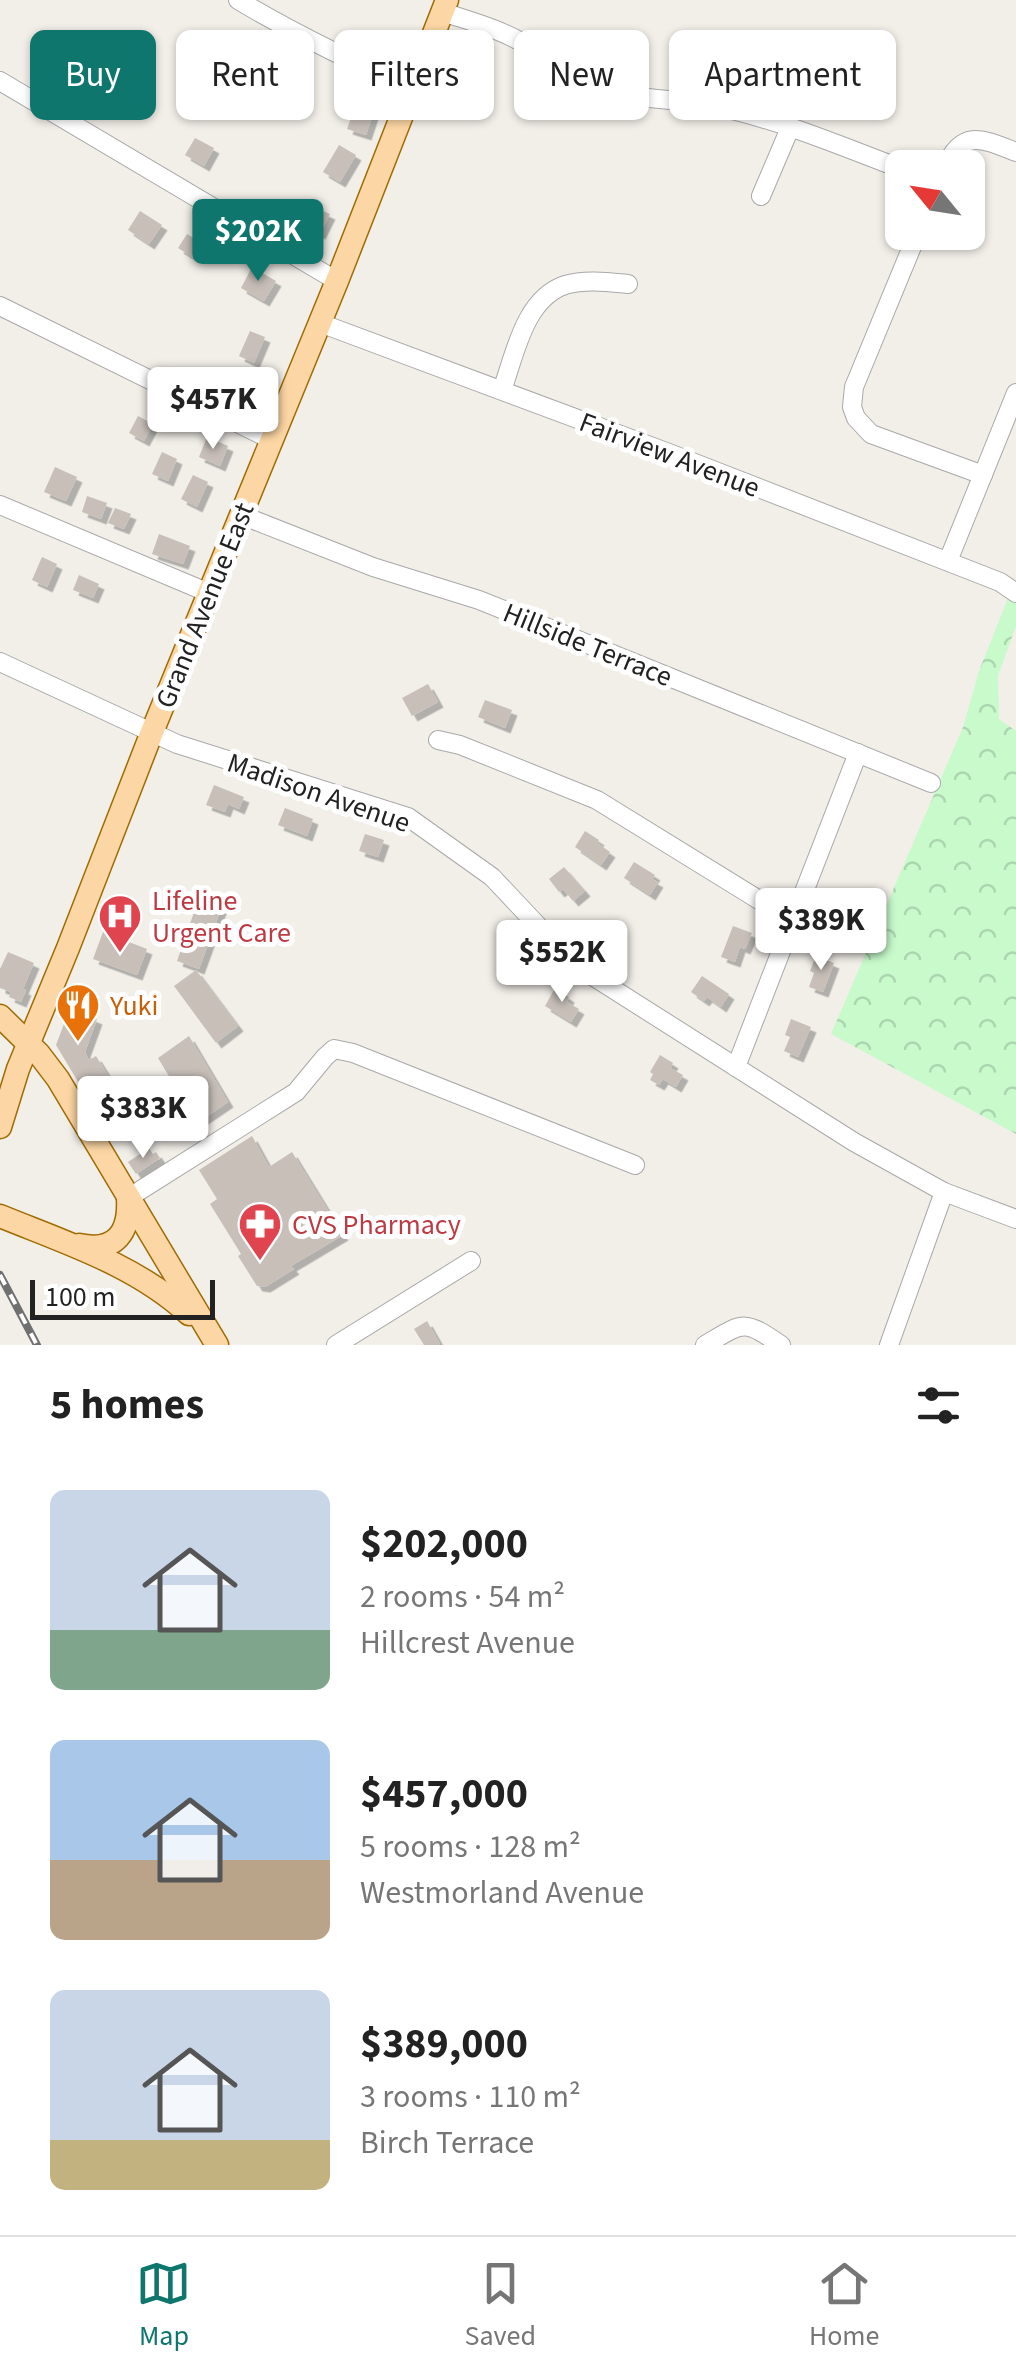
<!DOCTYPE html>
<html lang="en">
<head>
<meta charset="utf-8">
<style>
	:root { --surface:#fff; --page:#f2f2f2; --text:#222; --muted:#767676; --line:#e0e0e0; --accent:#0f766e }
	body { margin:0; font-family:"Source Sans 3",sans-serif; background:var(--page); color:var(--text); height:100vh; display:flex; flex-direction:column; font-size:38px; white-space:nowrap }
	* { box-sizing:border-box; margin:0 }
	p { font-size:32px; color:var(--muted) }
	.icon { flex:none; width:55px; height:55px; fill:none; stroke:currentColor; stroke-width:2; stroke-linecap:round; stroke-linejoin:round }
	.map { position:relative; height:1345px; overflow:hidden }
	.sheet { display:flex; flex-direction:column; background:var(--surface); flex:1 }
	.sheet>* { flex:none }
	.top-card { position:absolute; left:30px; top:30px; width:958px; height:90px; display:flex; gap:20px }
	.needle { width:65px; rotate:300deg }
	.controls { position:absolute; left:885px; top:150px; display:grid; gap:20px }
	.controls a { display:grid; place-items:center; width:100px; height:100px; border-radius:15px; background:var(--surface); box-shadow:0 2px 8px #0004; font-size:50px }
	.scale { position:absolute; left:30px; bottom:25px; width:185px; box-sizing:border-box; padding-left:10px; border:5px solid #222; border-top:0; font-size:28px; line-height:35px; white-space:nowrap; color:#222; -webkit-text-stroke:8px #fff; paint-order:stroke }
	.price { position:absolute; translate:-50% -85px; padding:0 22px; border-radius:10px; background:#fff; color:#222; font-size:32px; line-height:65px; filter:drop-shadow(0 2px 5px #0008) }
	.price::after { content:''; position:absolute; left:50%; top:60px; width:30px; height:22px; margin-left:-15px; background:inherit; clip-path:polygon(0 0,100% 0,50% 100%) }
	.price.selected { background:var(--accent); color:#fff }
	ul { padding:0; list-style:none }
	li { display:flex; align-items:center; gap:30px; height:250px; padding:0 50px }
	li span { display:grid; place-items:center; flex:none; width:280px; height:200px; border-radius:15px; color:#555 }
	li>.icon { margin-inline-start:auto }
	span .icon { width:120px; height:120px; fill:#fffc; stroke-width:1 }
	li b { font-size:42px }
	h2 { display:flex; justify-content:space-between; align-items:center; height:120px; padding:0 50px; font-size:42px }
	.chip { padding:0 35px; border-radius:15px; background:var(--surface); box-shadow:0 2px 8px #0004; font-size:35px; line-height:90px }
	.chip.selected { background:var(--accent); color:#fff }
	.menu { display:flex; justify-content:space-around; align-items:center; height:140px; border-top:2px solid var(--line); background:var(--surface); font-size:28px; color:var(--muted) }
	.menu a { display:grid; justify-items:center; gap:5px }
	.menu .selected { color:var(--accent) }
	.map>svg:first-child { display:block }
	.park { fill:url(#park-crowns) }
	.building { fill:#c7bfb8; filter:url(#shadow) }
	.lines { fill:none; stroke-linecap:round; stroke-linejoin:round }
	.minor-casing { stroke:#a9a9a9; stroke-width:20 }
	.major-casing { stroke:#a06b00; stroke-width:25 }
	.minor { stroke:#fff; stroke-width:18 }
	.major { stroke:#fcd6a4; stroke-width:22 }
	.rail-casing { stroke:#707070; stroke-width:8 }
	.rail { stroke:#fff; stroke-width:4; stroke-dasharray:11; stroke-linecap:butt }
	.labels { text-anchor:middle; stroke-width:10; stroke-linejoin:round; paint-order:stroke }
	.street-label { font-size:28px; fill:#222; stroke:#fff }
	.health-label { font-size:28px; fill:#be3a42; stroke:#fff; text-anchor:start }
	.food-label { font-size:28px; fill:#c56008; stroke:#fff; text-anchor:start }
</style>
</head>
<body>
<div class="map">
<svg width="1016" height="1345" viewBox="0 0 1016 1345">
	<defs>
		<pattern id="park-crowns" width="20" height="18" patternUnits="userSpaceOnUse" patternTransform="scale(2.5)"><rect width="20" height="18" fill="#c8facc"/><path d="M2 6a3 3 0 1 1 6 0M12 15a3 3 0 1 1 6 0" fill="none" stroke="#acd6af"/></pattern>
		<filter id="shadow"><feDropShadow dx="5.5" dy="5.5" stdDeviation="0" flood-color="#0004"/></filter>
	</defs>
	<rect width="100%" height="100%" fill="#f2efe9"/>
	<path class="park" d="M1008,598l8,6v22l-18,50 1,43 17,12v403l-185,-100 132,-307 16,-56z"/>
	<g class="building">
		<path d="M358,99l18,6 -10,30 -19,-6z"/>
		<path d="M195,138l19,10 -10,18 -19,-11z"/>
		<path d="M339,145l17,10 -16,27 -17,-10z"/>
		<path d="M314,207l16,7 -10,20 -15,-8z"/>
		<path d="M140,211l22,14 -13,19 -21,-14z"/>
		<path d="M187,234l15,9 -8,15 -16,-10z"/>
		<path d="M252,267l24,14 -12,20 -23,-13z"/>
		<path d="M250,331l15,6 -11,26 -15,-7z"/>
		<path d="M239,378l17,8 -8,16 -17,-8z"/>
		<path d="M138,416l15,8 -9,17 -15,-8z"/>
		<path d="M207,437l21,9 -8,20 -21,-9z"/>
		<path d="M162,452l15,7 -9,22 -16,-7z"/>
		<path d="M55,467l22,10 -11,24 -22,-9z"/>
		<path d="M193,475l15,7 -11,25 -16,-8z"/>
		<path d="M87,496l20,7 -6,16 -19,-7z"/>
		<path d="M115,508l16,6 -7,15 -16,-6z"/>
		<path d="M159,534l31,12 -7,18 -31,-10z"/>
		<path d="M42,557l15,7 -10,23 -15,-7z"/>
		<path d="M79,575l20,9 -6,14 -20,-8z"/>
		<path d="M428,684l10,18 -26,14 -10,-18z"/>
		<path d="M485,700l27,10 -7,18 -27,-11z"/>
		<path d="M214,785l30,12 -5,12 -11,-5 -3,8 -19,-7z"/>
		<path d="M285,808l28,11 -6,17 -29,-11z"/>
		<path d="M585,831l14,9 -2,3 13,9 -9,13 -26,-18z"/>
		<path d="M365,834l19,6 -6,17 -19,-6z"/>
		<path d="M634,862l21,13 -3,4 6,3 -8,13 -26,-17z"/>
		<path d="M564,867l21,24 -12,10 -10,-12 -4,3 -10,-13z"/>
		<path d="M199,898l23,8 -23,63 -22,-8z"/>
		<path d="M733,926l19,7 -7,16 -5,-2 -5,15 -14,-5z"/>
		<path d="M103,932l44,17 -10,26 -44,-16z"/>
		<path d="M8,952l26,11 -11,26 3,1 -5,12 -12,-5 2,-5 -11,-4v-19z"/>
		<path d="M816,956l18,7 -11,29 -14,-5 5,-14 -4,-2z"/>
		<path d="M196,970l42,56 -22,17 -42,-57z"/>
		<path d="M702,976l27,18 -8,13 -14,-10 -3,4 -13,-9z"/>
		<path d="M555,988l14,9 -2,5 12,7 -8,13 -26,-16z"/>
		<path d="M70,1008l27,11 -12,33 4,8 7,-4 24,39 -25,15 -39,-65z"/>
		<path d="M791,1019l20,8 -13,30 -14,-6 6,-14 -5,-2z"/>
		<path d="M189,1036l39,66 -31,21 -39,-65z"/>
		<path d="M660,1055l13,8 -3,5 13,7 -7,12 -13,-8 -4,6 -9,-5 3,-6 -3,-2z"/>
		<path d="M252,1136l17,31 23,-15 51,83 -52,31 3,3 -29,18 -8,-1 -19,-30 3,-2 -31,-50 7,-5 -18,-29z"/>
		<path d="M149,1148l4,6 3,-2 4,6 -24,16 -8,-12z"/>
		<path d="M427,1321l13,23 -2,1h-14l-10,-16z"/>
	</g>
	<g class="lines">
		<g class="minor-casing">
			<g id="minor">
				<path d="M238,0c57,34 114,62 175,88"/>
				<path d="M443,12c26,9 54,16 78,30 27,16 50,35 80,46 36,13 76,10 113,18 64,13 127,40 188,63"/>
				<path d="M0,81l337,200"/>
				<path d="M945,168c17,-40 38,-29 71,-16"/>
				<path d="M761,196l29,-68"/>
				<path d="M918,232l-64,155 -2,20 4,11 15,16 112,41"/>
				<path d="M0,306l272,134"/>
				<path d="M320,323l349,130 331,129 16,11"/>
				<path d="M502,390c13,-35 22,-91 63,-105 20,-6 43,-3 63,-1"/>
				<path d="M0,505l209,88"/>
				<path d="M241,515l132,52 106,33 452,183"/>
				<path d="M948,561l68,-168"/>
				<path d="M0,662l177,82 231,73 84,60 48,51 19,26 13,9 282,179 90,50 72,27"/>
				<path d="M438,740l22,5 137,55 175,108 22,9"/>
				<path d="M736,1067l122,-314"/>
				<path d="M128,1198l168,-106 29,-35 9,-8 19,4 282,112"/>
				<path d="M336,1345l135,-84"/>
				<path d="M705,1345c39,-23 38,-26 76,0"/>
				<path d="M889,1345l55,-153"/>
			</g>
		</g>
		<g class="major-casing">
			<g id="major">
				<path d="M0,1016l39,38 19,25 159,266"/>
				<path d="M0,1127l18,-58 50,-121 84,-216 185,-451 110,-281"/>
				<path d="M0,1216c66,27 136,49 189,98"/>
				<path d="M79,1245c37,8 51,-13 49,-47"/>
			</g>
		</g>
		<use href="#minor" class="minor"/>
		<use href="#major" class="major"/>
		<g class="rail-casing">
			<path id="rail" d="M0,1275l37,70"/>
		</g>
		<use href="#rail" class="rail"/>
	</g>
	<defs>
		<g id="hospital-pin" transform="scale(2.25)"><path d="M0 17L-7.5 6A9.5 9.5 0 1 1 7.5 6Z" fill="#e0444e" stroke="#fff"/><path d="M-5-5h3v3.5h4V-5h3V5h-3V1.5h-4V5h-3Z" fill="#fff"/></g>
		<g id="restaurant-pin" transform="scale(2.25)"><path d="M0 17L-7.5 6A9.5 9.5 0 1 1 7.5 6Z" fill="#e8710a" stroke="#fff"/><path d="M-5-6h1v4h1v-4h1v4h1v-4h1v5L-1.5 .5V6h-2V.5L-5-1ZM5-6V6H3V1.5H1.5Q1.5-4 5-6Z" fill="#fff"/></g>
		<g id="pharmacy-pin" transform="scale(2.25)"><path d="M0 17L-7.5 6A9.5 9.5 0 1 1 7.5 6Z" fill="#e0444e" stroke="#fff"/><path d="M-2-6h4v4h4v4h-4v4h-4v-4h-4v-4h4Z" fill="#fff"/></g>
	</defs>
	<g fill-rule="evenodd">
		<use href="#hospital-pin" x="120" y="916"/>
		<use href="#restaurant-pin" x="78" y="1005"/>
		<use href="#pharmacy-pin" x="260" y="1224"/>
	</g>
	<g class="labels">
		<g class="street-label">
			<text transform="translate(670 454) rotate(21)" y="10">Fairview Avenue</text>
			<text transform="translate(204 605) rotate(-68)" y="10">Grand Avenue East</text>
			<text transform="translate(588 644) rotate(22)" y="10">Hillside Terrace</text>
			<text transform="translate(319 792) rotate(19)" y="10">Madison Avenue</text>
		</g>
		<g class="health-label">
			<text x="152" y="910">Lifeline<tspan x="152" dy="32">Urgent Care</tspan></text>
			<text x="292" y="1234">CVS Pharmacy</text>
		</g>
		<g class="food-label">
			<text x="110" y="1015">Yuki</text>
		</g>
	</g>
</svg>
<div class="controls">
<a><svg class="needle" viewBox="-14 -14 28 28"><path d="M0-13l5 13h-10z" fill="#e53935"/><path d="M0 13l5-13h-10z" fill="#767676"/></svg></a>
</div>
<div class="scale">100 m</div>
<b class="price selected" style="left:258px;top:284px">$202K</b>
<b class="price" style="left:213px;top:452px">$457K</b>
<b class="price" style="left:821px;top:973px">$389K</b>
<b class="price" style="left:562px;top:1005px">$552K</b>
<b class="price" style="left:143px;top:1161px">$383K</b>
<div class="top-card">
<a class="chip selected">Buy</a>
<a class="chip">Rent</a>
<a class="chip">Filters</a>
<a class="chip">New</a>
<a class="chip">Apartment</a>
</div>
</div>
<section class="sheet">
<h2>5 homes<svg class="icon" aria-label="filters" viewBox="0 0 24 24"><path d="M4 7h16M4 17h16"/><circle cx="9" cy="7" r="2"/><circle cx="15" cy="17" r="2"/></svg></h2>
<ul>
<li><span style="background:linear-gradient(#c9d6e8 70%,#7fa58c 0)"><svg class="icon" aria-label="home" viewBox="0 0 24 24"><path d="M3 11l9-7 9 7M6 9v11h12V9"/></svg></span><div><b>$202,000</b><p>2 rooms · 54 m²</p><p>Hillcrest Avenue</p></div></li>
<li><span style="background:linear-gradient(#a9c7e8 60%,#b9a48a 0)"><svg class="icon" aria-label="home" viewBox="0 0 24 24"><path d="M3 11l9-7 9 7M6 9v11h12V9"/></svg></span><div><b>$457,000</b><p>5 rooms · 128 m²</p><p>Westmorland Avenue</p></div></li>
<li><span style="background:linear-gradient(#c9d6e8 75%,#c2b280 0)"><svg class="icon" aria-label="home" viewBox="0 0 24 24"><path d="M3 11l9-7 9 7M6 9v11h12V9"/></svg></span><div><b>$389,000</b><p>3 rooms · 110 m²</p><p>Birch Terrace</p></div></li>
</ul>
</section>
<nav class="menu">
<a class="selected"><svg class="icon" aria-label="map" viewBox="0 0 24 24"><path d="M3 6l6-2 6 2 6-2v14l-6 2-6-2-6 2zM9 4v14M15 6v14"/></svg>Map</a>
<a><svg class="icon" aria-label="saved" viewBox="0 0 24 24"><path d="M7 4h10v16l-5-4-5 4z"/></svg>Saved</a>
<a><svg class="icon" aria-label="home" viewBox="0 0 24 24"><path d="M3 11l9-7 9 7M6 9v11h12V9"/></svg>Home</a>
</nav>
</body>
</html>
